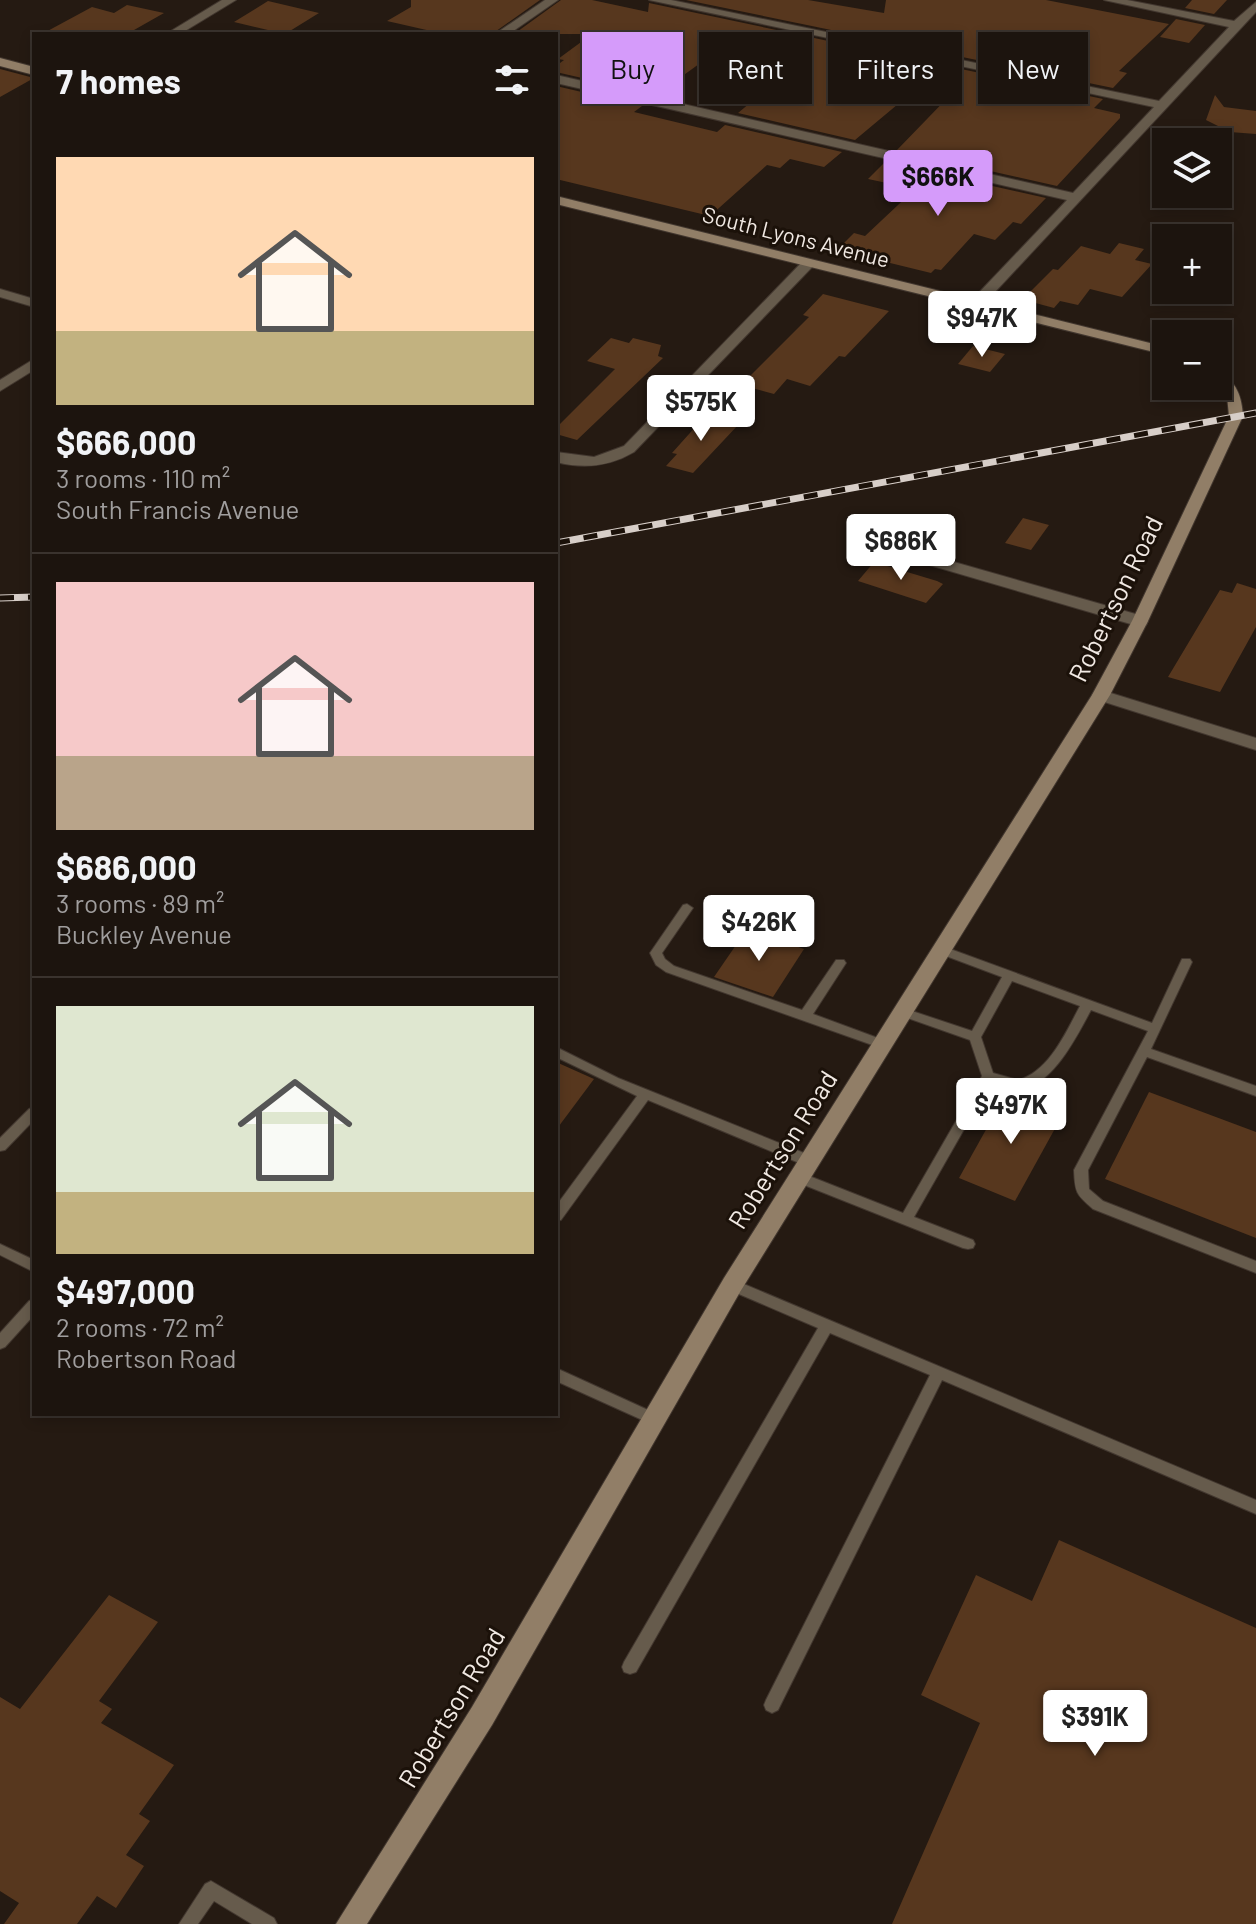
<!DOCTYPE html>
<html lang="en">
<head>
<meta charset="utf-8">
<style>
	:root { --surface:#1c140e; --page:#29211c; --text:#f1f3f6; --muted:#a09e9e; --line:#3a332e; --accent:#d59bfa }
	body { margin:0; font-family:Barlow,sans-serif; background:var(--page); color:var(--text); height:100vh; display:flex; flex-direction:column; font-size:30px; white-space:nowrap }
	* { box-sizing:border-box; margin:0 }
	p { font-size:26px; color:var(--muted) }
	.icon { flex:none; width:44px; height:44px; fill:none; stroke:currentColor; stroke-width:2; stroke-linecap:round; stroke-linejoin:round }
	.map { position:relative; flex:1; overflow:hidden }
	.details { position:absolute; left:32px; top:32px; width:526px; height:1384px; display:flex; flex-direction:column; background:var(--surface); border-radius:0px; box-shadow:0 4px 12px #0003,0 0 0 2px var(--line) }
	.details>* { flex:none }
	.hud { position:absolute; left:582px; top:32px; width:554px; height:72px; display:flex; gap:16px }
	.buttons { position:absolute; left:1152px; top:128px; display:grid; gap:16px }
	.buttons a { display:grid; place-items:center; width:80px; height:80px; border-radius:0px; background:var(--surface); box-shadow:0 4px 12px #0003,0 0 0 2px var(--line); font-size:40px }
	.price { position:absolute; translate:-50% -68px; padding:0 18px; border-radius:8px; background:#fff; color:#222; font-size:26px; line-height:52px; filter:drop-shadow(0 2px 4px #0008) }
	.price::after { content:''; position:absolute; left:50%; top:48px; width:24px; height:18px; margin-left:-12px; background:inherit; clip-path:polygon(0 0,100% 0,50% 100%) }
	.price.selected { background:var(--accent); color:#111 }
	ul { padding:0; list-style:none }
	li { display:grid; align-content:center; gap:16px; height:424px; padding:0 24px }
	li+li { border-top:2px solid var(--line) }
	li span { display:grid; place-items:center; height:248px; border-radius:0px; color:#555 }
	li>.icon { margin-inline-start:auto }
	span .icon { width:144px; height:144px; fill:#fffc; stroke-width:1 }
	li b { font-size:34px }
	h2 { display:flex; justify-content:space-between; align-items:center; height:96px; padding:0 24px; font-size:34px }
	.pill { padding:0 28px; border-radius:0px; background:var(--surface); box-shadow:0 4px 12px #0003,0 0 0 2px var(--line); font-size:28px; line-height:72px }
	.pill.selected { background:var(--accent); color:#111 }
	.map>svg:first-child { display:block }
	.building { fill:#57371e }
	.lines { fill:none; stroke-linecap:round; stroke-linejoin:round }
	.lane-casing { stroke:#42372f; stroke-width:2 }
	.street-casing { stroke:#42372f; stroke-width:2 }
	.secondary-casing { stroke:#42372f; stroke-width:2 }
	.lane { fill:#665b4c; fill-rule:evenodd }
	.street { fill:#665b4c; fill-rule:evenodd }
	.secondary { fill:#917e67; fill-rule:evenodd }
	.rail-casing { stroke:#d7cec8; stroke-width:7 }
	.rail { stroke:#1b1109; stroke-width:5; stroke-dasharray:14; stroke-linecap:butt }
	.labels { text-anchor:middle; stroke-width:6; stroke-linejoin:round; paint-order:stroke }
	.far-street-label { font-size:22px; fill:#f1e9e3; stroke:#1b1109 }
	.street-label { font-size:26px; fill:#f1e9e3; stroke:#1b1109 }
</style>
</head>
<body>
<div class="map">
<svg width="1256" height="1924" viewBox="0 0 1256 1924">
	<rect width="100%" height="100%" fill="#251a12"/>
	<g class="building">
		<path d="M411,0h129l-48,34h-48l-57,-13 24,-14z"/>
		<path d="M561,0h31l56,12 1,-9 454,96 -9,9 26,6v4l-63,68 -160,-36 60,-62 -17,-19 -85,71 -117,-27 31,-26 -8,-2 9,-6 -12,-2 4,-4 -46,-11 -10,-3 -50,36 -100,-23v-6l8,-6 -6,-1 34,-25h-78z"/>
		<path d="M686,0h122l76,13 2,-13h160l123,24 -50,47 8,2 -14,15z"/>
		<path d="M1192,0h35l-13,14 -29,-6z"/>
		<path d="M268,1l51,12 -34,21 -51,-12z"/>
		<path d="M127,5l37,8 -37,21h-85l50,-27 22,6z"/>
		<path d="M1176,19l29,6 -16,18 -29,-6z"/>
		<path d="M0,69l34,9 -34,19z"/>
		<path d="M556,86l86,20 -8,6 83,20 8,-7 117,27 -18,15 -34,-8 -10,9 -13,-3 -57,51 -154,-37z"/>
		<path d="M1215,95l9,12 32,4v23l-26,-2 -24,-12z"/>
		<path d="M885,162l161,36 -25,26 -8,-2 -18,18 -21,-6 -33,36 -6,-1 -4,4 -94,-23 17,-17 11,3 50,-47 -47,-10z"/>
		<path d="M1119,243l25,6 -9,11 17,4 -30,33 -32,-8 -12,16 -18,-4 -6,7 -26,-7 4,-5 -5,-1 26,-26 5,1 23,-24 29,8z"/>
		<path d="M823,294l66,17 -44,46 -6,-1 -29,30 -23,-7 -13,15 -33,-9 68,-68 -6,-2z"/>
		<path d="M611,338l18,5 4,-5 28,7 -3,11 5,2 -86,82 -21,-6v-6l59,-59 -28,-8z"/>
		<path d="M973,346l32,8 -15,18 -32,-8z"/>
		<path d="M706,415l33,9 -46,49 -27,-7 11,-12 -5,-1z"/>
		<path d="M1023,518l26,7 -18,25 -26,-7z"/>
		<path d="M874,562l63,19 6,3 -17,19 -68,-22z"/>
		<path d="M1237,583l19,6v38l-36,65 -52,-15 52,-87 12,3z"/>
		<path d="M747,929l57,20 -31,48 -59,-20z"/>
		<path d="M556,1062l38,17 -38,51z"/>
		<path d="M1007,1092l56,22 -48,87 -56,-23z"/>
		<path d="M1149,1092l107,40v106l-151,-59z"/>
		<path d="M1059,1540l197,88v296h-364l88,-201 -59,-28 55,-120 56,26z"/>
		<path d="M109,1595l49,27 -59,79 13,8 -11,14 73,42 -35,49 11,7 -24,34 18,11 -28,42 -19,-12 -20,28h-73l15,-21 -19,-12v-194l20,12z"/>
	</g>
	<g class="lines">
		<g class="lane-casing">
			<g id="lane">
				<path d="M687,904l6,4 -31,45 3,6 9,7 128,44 34,-50h8l2,3 -33,51 73,27 2,3 -2,3h-8l-212,-75 -10,-7 -6,-12 33,-48z"/>
				<path d="M942,946l210,77 30,-64h8l2,3 -41,87 105,37v10l-109,-39 -59,113 1,19 14,12 153,60v12l-163,-64c-17,-15 -18,-16 -19,-39l74,-139 -57,-21c-14,26 -41,81 -76,80 -8,-1 -17,-5 -24,-8l-77,135 59,23 2,4 -2,4 -5,1 -5,-1 -169,-67 -2,-4 2,-4 5,-1 104,41 79,-137 -12,-36 -71,-25 -2,-3 6,-4 69,23 30,-54 -64,-24 -2,-3zM1012,981l68,25c-14,26 -31,66 -62,74l-25,-7 -12,-36z"/>
				<path d="M556,1047l62,31 196,79 2,4 -2,4h-10l-156,-65 -87,120 -5,1v-15l81,-110 -81,-39z"/>
				<path d="M34,1107v13l-29,30 -5,1v-13l29,-29z"/>
				<path d="M0,1244l34,16v12l-34,-17z"/>
				<path d="M732,1279l524,221v14l-314,-134 -164,330 -6,3 -6,-3 -2,-5 2,-5 164,-325 -100,-42 -194,339 -6,2 -6,-2 -2,-5 2,-5 194,-334 -91,-39 -2,-4 2,-4z"/>
				<path d="M34,1299v16l-29,32 -5,2v-16l29,-32z"/>
				<path d="M556,1368l103,47 2,4 -2,4 -5,2 -5,-2 -93,-42z"/>
				<path d="M211,1881l63,37 3,6h-25l-38,-23 -16,23h-19l26,-40z"/>
			</g>
		</g>
		<g class="street-casing">
			<g id="street">
				<path d="M222,0h14l-56,34h-14z"/>
				<path d="M545,0h13l-49,34h-14z"/>
				<path d="M649,0h22l488,101 70,-74 -125,-27h23l107,21 22,-19v10l-275,295h-10v-6l96,-101 -511,-117v-8l517,118 81,-86z"/>
				<path d="M804,260l12,3 -182,189c-25,15 -50,17 -78,10v-10l38,5 30,-11z"/>
				<path d="M0,289l34,10v8l-34,-10z"/>
				<path d="M34,359v11l-34,21v-11z"/>
				<path d="M884,542l262,75 2,4 -2,4h-12l-256,-75 -2,-3z"/>
				<path d="M1101,690l155,48v12l-161,-51 -3,-4 3,-4z"/>
			</g>
		</g>
		<g class="secondary-casing">
			<g id="secondary">
				<path d="M0,58l34,9v8l-34,-9z"/>
				<path d="M556,196l610,151v8l-610,-151z"/>
				<path d="M1218,373c19,7 24,25 25,43l-95,205 -38,74 -370,597 -248,433 -125,199h-31l136,-217 252,-429 368,-583 40,-74 97,-205 -2,-20 -9,-10z"/>
			</g>
		</g>
		<use href="#lane" class="lane"/>
		<use href="#street" class="street"/>
		<use href="#secondary" class="secondary"/>
		<g class="rail-casing">
			<g id="rail">
				<path d="M556,543l700,-130"/>
				<path d="M0,598l34,-1"/>
			</g>
		</g>
		<use href="#rail" class="rail"/>
	</g>
	<g class="labels">
		<g class="far-street-label">
			<text transform="translate(796 237) rotate(14)" y="8">South Lyons Avenue</text>
		</g>
		<g class="street-label">
			<text transform="translate(1116 599) rotate(-64)" y="9">Robertson Road</text>
			<text transform="translate(783 1150) rotate(-58)" y="9">Robertson Road</text>
			<text transform="translate(452 1708) rotate(-59)" y="9">Robertson Road</text>
		</g>
	</g>
</svg>
<div class="buttons">
<a><svg class="icon" aria-label="layers" viewBox="0 0 24 24"><path d="M12 4l9 5-9 5-9-5zM3 14l9 5 9-5"/></svg></a>
<a>+</a>
<a>−</a>
</div>
<b class="price selected" style="left:938px;top:218px">$666K</b>
<b class="price" style="left:982px;top:359px">$947K</b>
<b class="price" style="left:701px;top:443px">$575K</b>
<b class="price" style="left:901px;top:582px">$686K</b>
<b class="price" style="left:759px;top:963px">$426K</b>
<b class="price" style="left:1011px;top:1146px">$497K</b>
<b class="price" style="left:1095px;top:1758px">$391K</b>
<div class="hud">
<a class="pill selected">Buy</a>
<a class="pill">Rent</a>
<a class="pill">Filters</a>
<a class="pill">New</a>
</div>
<section class="details">
<h2>7 homes<svg class="icon" aria-label="filters" viewBox="0 0 24 24"><path d="M4 7h16M4 17h16"/><circle cx="9" cy="7" r="2"/><circle cx="15" cy="17" r="2"/></svg></h2>
<ul>
<li><span style="background:linear-gradient(#ffd9b3 70%,#c2b280 0)"><svg class="icon" aria-label="home" viewBox="0 0 24 24"><path d="M3 11l9-7 9 7M6 9v11h12V9"/></svg></span><div><b>$666,000</b><p>3 rooms · 110 m²</p><p>South Francis Avenue</p></div></li>
<li><span style="background:linear-gradient(#f6c9c9 70%,#b9a48a 0)"><svg class="icon" aria-label="home" viewBox="0 0 24 24"><path d="M3 11l9-7 9 7M6 9v11h12V9"/></svg></span><div><b>$686,000</b><p>3 rooms · 89 m²</p><p>Buckley Avenue</p></div></li>
<li><span style="background:linear-gradient(#dfe7d0 75%,#c2b280 0)"><svg class="icon" aria-label="home" viewBox="0 0 24 24"><path d="M3 11l9-7 9 7M6 9v11h12V9"/></svg></span><div><b>$497,000</b><p>2 rooms · 72 m²</p><p>Robertson Road</p></div></li>
</ul>
</section>
</div>
</body>
</html>
